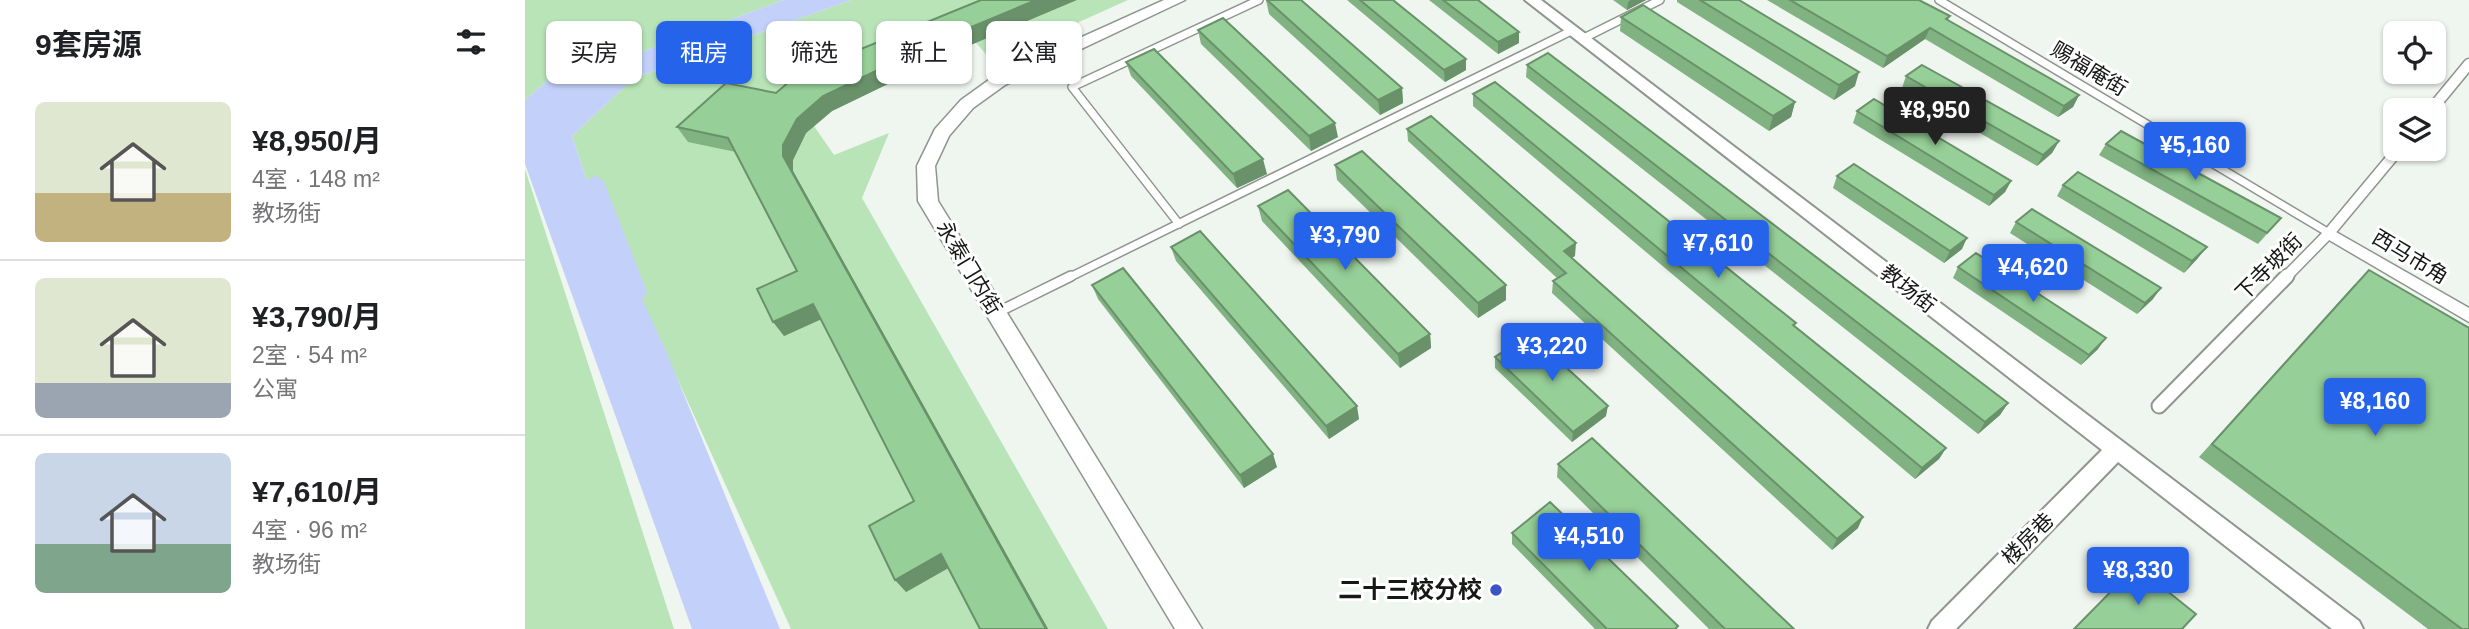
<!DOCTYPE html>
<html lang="zh">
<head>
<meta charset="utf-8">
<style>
	:root { --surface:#fff; --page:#f6f6f6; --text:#202124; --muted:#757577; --line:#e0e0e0; --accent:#2563eb }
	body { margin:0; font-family:Arial,"Noto Sans SC",sans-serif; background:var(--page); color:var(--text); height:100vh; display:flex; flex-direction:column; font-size:26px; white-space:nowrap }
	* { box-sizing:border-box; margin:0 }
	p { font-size:23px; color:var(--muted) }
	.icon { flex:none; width:38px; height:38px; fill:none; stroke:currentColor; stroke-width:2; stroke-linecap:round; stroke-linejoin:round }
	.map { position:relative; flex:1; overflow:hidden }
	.side { display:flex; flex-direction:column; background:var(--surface); width:525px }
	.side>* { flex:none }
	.top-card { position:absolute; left:21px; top:21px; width:665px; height:63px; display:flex; gap:14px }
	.controls { position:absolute; left:1858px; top:21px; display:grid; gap:14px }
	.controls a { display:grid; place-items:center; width:63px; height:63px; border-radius:10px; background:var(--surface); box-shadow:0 2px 5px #0004; font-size:35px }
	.price { position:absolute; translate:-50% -60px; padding:0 16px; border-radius:7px; background:var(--accent); color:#fff; font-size:23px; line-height:46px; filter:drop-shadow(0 2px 4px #0008) }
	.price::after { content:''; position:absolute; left:50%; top:42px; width:21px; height:16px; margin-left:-10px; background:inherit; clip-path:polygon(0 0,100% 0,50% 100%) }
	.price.current { background:#222; color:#fff }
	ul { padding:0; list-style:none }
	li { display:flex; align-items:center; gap:21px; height:175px; padding:0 35px }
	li+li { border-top:2px solid var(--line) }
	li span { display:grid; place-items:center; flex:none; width:196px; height:140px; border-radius:10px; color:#555 }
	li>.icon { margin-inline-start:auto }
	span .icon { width:84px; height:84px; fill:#fffc; stroke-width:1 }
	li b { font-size:30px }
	h2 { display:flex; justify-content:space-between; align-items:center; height:84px; padding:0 35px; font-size:30px }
	.tag { padding:0 24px; border-radius:10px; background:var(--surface); box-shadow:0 2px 5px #0004; font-size:24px; line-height:63px }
	.tag.current { background:var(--accent); color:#fff }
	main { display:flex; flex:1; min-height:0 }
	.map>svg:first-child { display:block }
	.green { fill:#b8e4b8 }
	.water { fill:#c3d1fa }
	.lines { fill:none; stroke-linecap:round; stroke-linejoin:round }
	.canal { fill:#c3d1fa; fill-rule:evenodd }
	.service-far1-casing { stroke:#8f958f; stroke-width:10 }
	.service-casing { stroke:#8f958f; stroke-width:12 }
	.pedestrian-far1-casing { stroke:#8f958f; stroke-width:13 }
	.pedestrian-casing { stroke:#8f958f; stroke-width:17 }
	.minor-casing { stroke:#8f958f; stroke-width:3 }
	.tertiary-casing { stroke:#8f958f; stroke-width:4 }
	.secondary-casing { stroke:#8f958f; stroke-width:3 }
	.service-far1 { stroke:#fff; stroke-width:7 }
	.service { stroke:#fff; stroke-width:9 }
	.pedestrian-far1 { stroke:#fff; stroke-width:10 }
	.pedestrian { stroke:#fff; stroke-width:13 }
	.minor { fill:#fff; fill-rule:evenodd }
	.tertiary { fill:#fff; fill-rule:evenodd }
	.secondary { fill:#fff; fill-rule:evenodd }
	.wall { fill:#81b282 }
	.shaded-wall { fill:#69916a }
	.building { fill:#96cf97; stroke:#69916a; stroke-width:2 }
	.poi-dot { fill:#3d54c7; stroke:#fff; stroke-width:2.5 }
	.labels { text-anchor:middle; stroke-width:6; stroke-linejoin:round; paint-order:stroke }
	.street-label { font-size:21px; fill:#161816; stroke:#fff }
	.near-poi-label { font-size:24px; font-weight:bold; fill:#161816; stroke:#fff; text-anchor:end }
</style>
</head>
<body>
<main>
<section class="side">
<h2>9套房源<svg class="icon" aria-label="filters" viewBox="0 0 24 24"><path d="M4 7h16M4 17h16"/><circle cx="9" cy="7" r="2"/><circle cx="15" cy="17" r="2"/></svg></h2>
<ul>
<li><span style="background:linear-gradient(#dfe7d0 65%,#c2b280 0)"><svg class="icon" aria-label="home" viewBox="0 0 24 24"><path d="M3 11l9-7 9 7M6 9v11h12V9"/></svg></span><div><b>¥8,950/月</b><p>4室 · 148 m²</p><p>教场街</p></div></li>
<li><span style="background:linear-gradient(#dfe7d0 75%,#9aa5b1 0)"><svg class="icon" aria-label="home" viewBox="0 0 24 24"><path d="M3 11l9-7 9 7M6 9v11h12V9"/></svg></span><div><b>¥3,790/月</b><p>2室 · 54 m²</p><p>公寓</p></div></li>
<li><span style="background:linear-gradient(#c9d6e8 65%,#7fa58c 0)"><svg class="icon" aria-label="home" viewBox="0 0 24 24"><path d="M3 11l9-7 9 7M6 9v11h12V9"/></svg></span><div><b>¥7,610/月</b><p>4室 · 96 m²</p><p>教场街</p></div></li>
</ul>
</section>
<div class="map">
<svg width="1944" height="629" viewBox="0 0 1944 629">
	<rect width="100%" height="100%" fill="#eff5ef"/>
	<g class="green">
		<path d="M0,0h259l-145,53 -53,-6 -61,53z"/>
		<path d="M326,0h277l-136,61 -36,-41 -161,68 19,38 20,29 55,-22 -27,65 246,431h-317l-207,-456 -12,-37 62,-58z"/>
		<path d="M0,169l149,460h-149z"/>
	</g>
	<path class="water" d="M259,0h67l-217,78 -62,58 12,37 82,178 114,278h-88l-167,-465v-64l61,-53 53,6z"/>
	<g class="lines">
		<path class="canal" d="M70,175l9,7 43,110 -3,6h-14l-3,-6 -41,-110z"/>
		<g class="service-far1-casing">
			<g id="service-far1">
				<path d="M1414,0l390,233"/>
				<path d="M1057,39l78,-39"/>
				<path d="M654,224l-107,-137 187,-87"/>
				<path d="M543,278l503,-247"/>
			</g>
		</g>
		<g class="service-casing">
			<path id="service" d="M471,313l75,-37"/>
		</g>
		<g class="pedestrian-far1-casing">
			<g id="pedestrian-far1">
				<path d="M1906,110l38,-46"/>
				<path d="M1760,278l44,-45 70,-84"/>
			</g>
		</g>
		<g class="pedestrian-casing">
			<path id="pedestrian" d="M1634,406l128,-130"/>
		</g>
		<g class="minor-casing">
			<path id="minor" d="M1804,228l140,80v14l-145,-85 -2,-4z"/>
		</g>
		<g class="tertiary-casing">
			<path id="tertiary" d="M1000,0h16l818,621 4,8h-31l-214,-167 -162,167h-28l4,-8 170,-171z"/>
		</g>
		<g class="secondary-casing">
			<path id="secondary" d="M639,0h21l-180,85 -32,23 -24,28 -14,30 3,35 264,428h-27l-257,-428 -1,-35 18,-37 26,-29 32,-23z"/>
		</g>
		<use href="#service-far1" class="service-far1"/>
		<use href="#service" class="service"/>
		<use href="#pedestrian-far1" class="pedestrian-far1"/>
		<use href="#pedestrian" class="pedestrian"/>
		<use href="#minor" class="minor"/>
		<use href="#tertiary" class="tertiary"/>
		<use href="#secondary" class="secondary"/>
	</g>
	<g class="wall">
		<path d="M741,0h35l101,88 1,15 -23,12 -111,-101z"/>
		<path d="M822,0h46l73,70 -21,12z"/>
		<path d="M904,0h49l41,43 -21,11z"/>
		<path d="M1088,0h33l-19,10z"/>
		<path d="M1152,0h62l116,86 -21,14 -157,-98z"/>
		<path d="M1242,0h152l31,16 -2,4 131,75 -6,12 -15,10 -133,-78 -42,29z"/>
		<path d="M1096,17l174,85 -4,15 -22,14 -149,-100z"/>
		<path d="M673,30l140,107 -27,14 -110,-107z"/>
		<path d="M427,53l-120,58 -26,22 -13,27v11l255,458h-68l-32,-61 -42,24 8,-91 -93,-182 -37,17 13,-65 -61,-119 -48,-10 -11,-15 99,-34z"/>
		<path d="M601,62l141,112 -30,14 -106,-112z"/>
		<path d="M1002,65l481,338 -8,12 -22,19 -452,-357z"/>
		<path d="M1381,76l153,65 -7,12 -15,13 -135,-78z"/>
		<path d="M948,94l323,229 -1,3 151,122 -7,11 -24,20 -442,-373z"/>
		<path d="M1332,111l154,70 -6,11 -16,14 -136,-83z"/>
		<path d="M882,129l168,127 -4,2 287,270 -26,22 -280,-257 1,-12 4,-3 -149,-137z"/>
		<path d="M1581,144l175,74 -23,26 -159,-89z"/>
		<path d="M810,165l171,120v15l-28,18 -141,-138z"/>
		<path d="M1312,176l125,73 -18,14 -111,-75z"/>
		<path d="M1538,185l135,73 -14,15 -127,-77z"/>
		<path d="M733,206l172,128 1,14 -31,20 -138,-147z"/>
		<path d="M1491,222l137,77 -16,15 -127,-81z"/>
		<path d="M646,247l188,172 -30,20 -153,-178z"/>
		<path d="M1433,267l140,82 -17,16 -128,-87z"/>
		<path d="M1830,284l114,345h-41l-229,-172z"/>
		<path d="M567,285l185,182 -33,21 -146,-189z"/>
		<path d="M970,357l111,59 -34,26 -77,-74z"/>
		<path d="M1033,464l236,165h-85l-152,-152z"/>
		<path d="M987,533l166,93 -1,3h-82l-83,-85z"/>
	</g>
	<g class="shaded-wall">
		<path d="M511,0h41l-125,53 -120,58 -26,22 -13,27v11l255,458h-2l-263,-473v-11l14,-26 26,-23 122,-58z"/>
		<path d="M1106,0h15l-19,10 1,-8z"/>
		<path d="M1405,28l-5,11 -42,29 4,-12z"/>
		<path d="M994,32v11l-21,11v-12z"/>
		<path d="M941,59v11l-21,12 -1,-12z"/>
		<path d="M1334,72l-4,14 -21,14 5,-15z"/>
		<path d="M877,88l1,15 -23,12 -2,-15z"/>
		<path d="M1554,95l-6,12 -15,10 6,-11z"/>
		<path d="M1270,102l-4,15 -22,14 4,-15z"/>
		<path d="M810,123l3,14 -27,14 -2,-15z"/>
		<path d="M1534,141l-7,12 -15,13 6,-11z"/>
		<path d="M738,159l4,15 -30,14 -4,-14z"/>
		<path d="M1486,181l-6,11 -16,14 5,-11z"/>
		<path d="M1442,238l-5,11 -18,14 6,-12z"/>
		<path d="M1051,243l-1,13 -12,7 1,-12z"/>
		<path d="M1682,247l-9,11 -14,15 8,-12z"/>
		<path d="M981,285v15l-28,18v-15z"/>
		<path d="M1636,288l-8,11 -16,15 8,-11z"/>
		<path d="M288,304l11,14 -40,18 -11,-14z"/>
		<path d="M905,334l1,14 -31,20 -2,-14z"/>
		<path d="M1581,338l-8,11 -17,16 8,-10z"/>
		<path d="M1483,403l-8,12 -22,19 7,-12z"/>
		<path d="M832,406l2,13 -30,20 -3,-13z"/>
		<path d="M1083,406l-2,10 -34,26 1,-10z"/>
		<path d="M1421,448l-7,11 -24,20 7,-11z"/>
		<path d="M748,454l4,13 -33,21 -4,-13z"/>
		<path d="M1338,517l-5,11 -26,22 5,-11z"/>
		<path d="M416,554l11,12 -46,26 -11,-12z"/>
	</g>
	<g class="building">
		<path d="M456,0h55l-91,38 -122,58 -26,23 -14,26v11l263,473h-66l-39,-75 -46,26 -26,-54 45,-25 -101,-197 -40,18 -16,-33 40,-18 -69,-133 -51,-11 49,-44 50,10 21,-18z"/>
		<path d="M742,0h34l101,88 -24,12z"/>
		<path d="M835,0h33l73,59 -22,11z"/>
		<path d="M918,0h35l41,32 -21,10z"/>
		<path d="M1175,0h39l120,72 -20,13z"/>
		<path d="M1265,0h129l31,16 -4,3 133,76 -15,11 -134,-78 -43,28z"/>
		<path d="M1118,5l152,97 -22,14 -152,-99z"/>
		<path d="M698,18l112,105 -26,13 -111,-106z"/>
		<path d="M629,49l109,110 -30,15 -107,-112z"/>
		<path d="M1023,53l460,350 -23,19 -458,-357z"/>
		<path d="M1397,65l137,76 -16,14 -137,-79z"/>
		<path d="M970,82l301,241 -3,2 153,123 -24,20 -449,-374z"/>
		<path d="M1349,99l137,82 -17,14 -137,-84z"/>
		<path d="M906,116l145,127 -12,8 299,266 -26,22 -284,-258 13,-8 -159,-144z"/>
		<path d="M1596,131l160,87 -14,15 -161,-89z"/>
		<path d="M837,151l144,134 -28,18 -143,-138z"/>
		<path d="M1329,164l113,74 -17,13 -113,-75z"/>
		<path d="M1553,172l129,75 -15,14 -129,-76z"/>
		<path d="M763,190l142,144 -32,20 -140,-148z"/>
		<path d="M1507,209l129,79 -16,15 -129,-81z"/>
		<path d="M675,231l157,175 -31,20 -155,-179z"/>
		<path d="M1451,253l130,85 -17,17 -131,-88z"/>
		<path d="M598,268l150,186 -33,21 -148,-190z"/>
		<path d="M1844,270l100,58v301h-7l-250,-185z"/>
		<path d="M1005,334l78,72 -35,26 -78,-75z"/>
		<path d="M1067,438l202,191h-69l-167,-165z"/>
		<path d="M1025,502l128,124 -3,3h-68l-95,-96z"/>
		<path d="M1611,566l60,48 -14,15h-108z"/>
	</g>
	<circle class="poi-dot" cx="971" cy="590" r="7"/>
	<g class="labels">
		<g class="street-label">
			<text transform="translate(1564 69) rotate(31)" y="7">赐福庵街</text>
			<text transform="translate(1885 257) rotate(31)" y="7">西马市角</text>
			<text transform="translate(1744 267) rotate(-45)" y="7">下寺坡街</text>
			<text transform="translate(444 268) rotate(59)" y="7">永泰门内街</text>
			<text transform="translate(1383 289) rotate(38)" y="7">教场街</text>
			<text transform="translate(1503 539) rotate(-45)" y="7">楼房巷</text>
		</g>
		<g class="near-poi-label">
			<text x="957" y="598">二十三校分校</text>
		</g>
	</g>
</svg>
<div class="controls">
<a><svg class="icon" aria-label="locate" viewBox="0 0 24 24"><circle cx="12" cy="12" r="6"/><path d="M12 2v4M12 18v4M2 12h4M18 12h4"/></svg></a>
<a><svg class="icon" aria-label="layers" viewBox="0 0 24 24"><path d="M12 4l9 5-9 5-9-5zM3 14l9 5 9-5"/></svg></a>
</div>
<b class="price current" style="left:1410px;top:147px">¥8,950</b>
<b class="price" style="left:1670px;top:182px">¥5,160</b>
<b class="price" style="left:820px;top:272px">¥3,790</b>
<b class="price" style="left:1193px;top:280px">¥7,610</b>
<b class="price" style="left:1508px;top:304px">¥4,620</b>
<b class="price" style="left:1027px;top:383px">¥3,220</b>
<b class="price" style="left:1850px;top:438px">¥8,160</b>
<b class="price" style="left:1064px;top:573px">¥4,510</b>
<b class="price" style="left:1613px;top:607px">¥8,330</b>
<div class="top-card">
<a class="tag">买房</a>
<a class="tag current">租房</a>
<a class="tag">筛选</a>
<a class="tag">新上</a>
<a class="tag">公寓</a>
</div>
</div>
</main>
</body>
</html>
